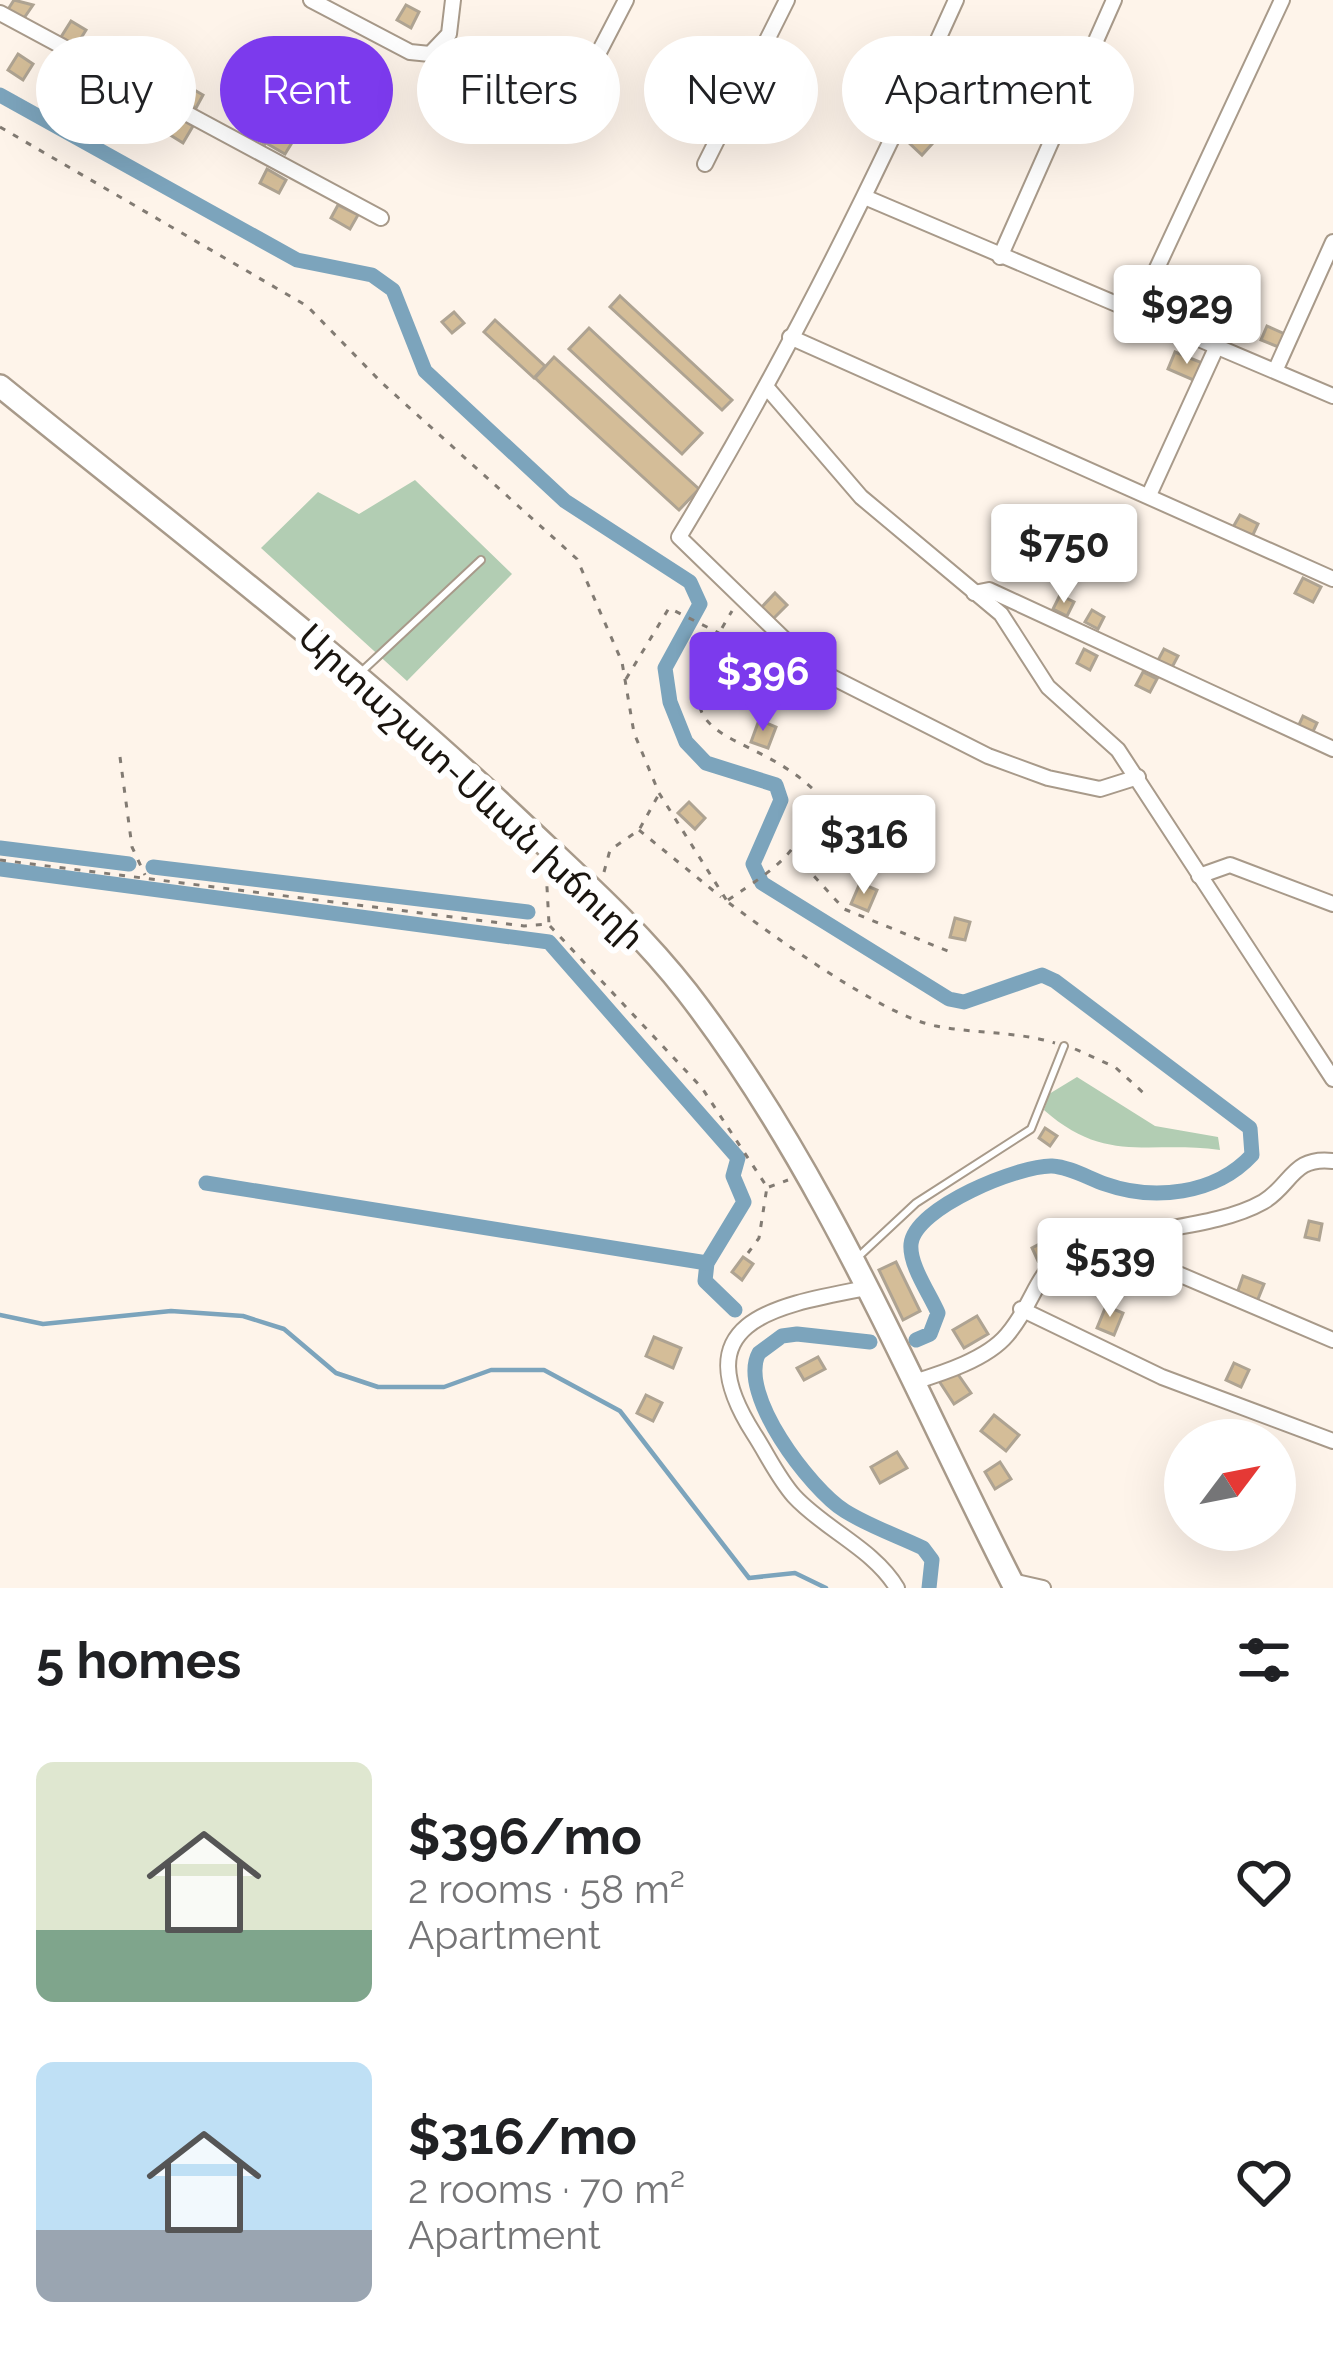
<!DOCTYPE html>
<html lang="en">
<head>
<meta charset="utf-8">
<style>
	:root { --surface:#fff; --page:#f2f2f2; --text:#202124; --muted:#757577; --accent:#7c3aed }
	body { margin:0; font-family:Raleway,"Noto Sans Armenian",sans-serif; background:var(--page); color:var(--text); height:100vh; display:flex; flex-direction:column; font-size:45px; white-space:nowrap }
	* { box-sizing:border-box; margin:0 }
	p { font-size:39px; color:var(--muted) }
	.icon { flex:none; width:66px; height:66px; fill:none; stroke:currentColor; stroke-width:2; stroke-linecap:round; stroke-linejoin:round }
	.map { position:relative; height:1588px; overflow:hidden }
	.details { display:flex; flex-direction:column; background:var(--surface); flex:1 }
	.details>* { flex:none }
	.top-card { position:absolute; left:36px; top:36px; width:1263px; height:108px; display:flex; gap:24px }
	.needle { width:78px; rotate:58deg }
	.controls { position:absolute; left:1164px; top:1419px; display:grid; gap:24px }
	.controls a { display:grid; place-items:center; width:132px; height:132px; border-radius:50%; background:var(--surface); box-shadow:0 12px 48px #0002; font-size:60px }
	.price { position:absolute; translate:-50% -102px; padding:0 27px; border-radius:12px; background:#fff; color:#222; font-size:39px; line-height:78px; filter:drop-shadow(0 3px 6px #0008) }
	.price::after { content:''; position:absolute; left:50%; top:72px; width:36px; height:27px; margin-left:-18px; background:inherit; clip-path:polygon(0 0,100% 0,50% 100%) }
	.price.current { background:var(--accent); color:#fff }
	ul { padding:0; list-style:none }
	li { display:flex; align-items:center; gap:36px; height:300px; padding:0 36px }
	li span { display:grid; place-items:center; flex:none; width:336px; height:240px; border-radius:18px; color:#555 }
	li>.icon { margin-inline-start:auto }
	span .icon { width:144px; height:144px; fill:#fffc; stroke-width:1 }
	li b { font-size:51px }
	h2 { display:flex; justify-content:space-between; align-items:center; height:144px; padding:0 36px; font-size:51px }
	.chip { padding:0 42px; border-radius:54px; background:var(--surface); box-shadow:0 12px 48px #0002; font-size:42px; line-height:108px }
	.chip.current { background:var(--accent); color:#fff }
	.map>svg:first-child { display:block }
	.green { fill:#b2cdb3 }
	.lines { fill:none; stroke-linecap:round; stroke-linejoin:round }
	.stream { stroke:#7ca4bc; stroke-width:4.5 }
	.canal { stroke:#7ca4bc; stroke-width:15 }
	.building { fill:#d4bd98; stroke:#aea392; stroke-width:3 }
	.lane-casing { stroke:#a89a8a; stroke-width:10 }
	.street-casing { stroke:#a89a8a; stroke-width:18 }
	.primary-casing { stroke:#a89a8a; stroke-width:26 }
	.path { stroke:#827b73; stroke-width:3; stroke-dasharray:6 9; stroke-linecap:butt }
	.lane { stroke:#fff; stroke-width:6 }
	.street { stroke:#fff; stroke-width:14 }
	.primary { stroke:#fff; stroke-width:21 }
	.labels { text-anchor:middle; stroke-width:12; stroke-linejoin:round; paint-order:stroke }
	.street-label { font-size:36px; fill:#1a150f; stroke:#fff }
</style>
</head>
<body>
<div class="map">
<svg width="1333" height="1588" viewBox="0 0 1333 1588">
	<rect width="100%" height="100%" fill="#fef4ea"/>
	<g class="green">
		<path d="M415,480l97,94 -105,107 -146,-133 57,-56 41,22z"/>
		<path d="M1077,1077l78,49 63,11 2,13c-72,-10 -114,15 -176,-40l5,-16z"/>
	</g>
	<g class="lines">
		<path class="stream" d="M0,1315l43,9 128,-13 72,5 41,13 52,44 42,14h66l47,-17h53l76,41 129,167 46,-5 31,15"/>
		<g class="canal">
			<path d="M0,95l297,165 75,15 21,15 32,81 140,130 125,81 10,22 -35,64 5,34 16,40 20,21 70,22 5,15 -28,64 9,19 187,116 15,3 78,-27 13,6 195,147 2,27c-37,40 -99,46 -147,29 -17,-6 -35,-17 -53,-18 -32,-1 -137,41 -141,78 -2,21 19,50 27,69l-8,21 -14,6"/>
			<path d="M0,848l129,16"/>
			<path d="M153,867l375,45"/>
			<path d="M0,869l549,73 189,216 -5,18 11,26 -37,61 -2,18 30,29"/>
			<path d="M206,1183l501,80"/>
			<path d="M870,1342l-73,-8 -15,2 -23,17c-22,40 51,136 86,158 24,15 53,25 78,37l9,12 -3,28"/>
		</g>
	</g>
	<g class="building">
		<path d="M14,0l19,5 -11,16 -15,-10z"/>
		<path d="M406,5l13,7 -8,16 -14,-8z"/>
		<path d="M71,21l15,9 -10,16 -15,-9z"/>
		<path d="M127,51l15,9 -10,17 -15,-10z"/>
		<path d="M18,54l15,10 -10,16 -15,-10z"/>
		<path d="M367,57l14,8 -8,16 -14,-8z"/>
		<path d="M156,66l15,10 -10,16 -15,-10z"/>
		<path d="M78,70l19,11 -7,13 -19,-11z"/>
		<path d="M595,71l16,8 -10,19 -16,-9z"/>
		<path d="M184,84l19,11 -7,13 -19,-11z"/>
		<path d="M177,117l16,9 -10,17 -16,-10z"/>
		<path d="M253,120l19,10 -7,14 -19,-11z"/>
		<path d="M703,121l14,6 -9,17 -13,-6z"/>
		<path d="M274,130l19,11 -8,13 -19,-11z"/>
		<path d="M918,130l14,14 -10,11 -15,-14z"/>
		<path d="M267,169l19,11 -7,13 -19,-10z"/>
		<path d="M338,205l20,10 -8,14 -19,-11z"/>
		<path d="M1163,282l19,10 -9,19 -20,-9z"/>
		<path d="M620,296l112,104 -10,10 -112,-103z"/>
		<path d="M454,312l10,11 -12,10 -10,-11z"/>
		<path d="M495,320l50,46 -11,12 -50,-46z"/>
		<path d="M1267,326l20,9 -6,13 -20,-8z"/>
		<path d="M589,328l113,105 -20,21 -113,-105z"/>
		<path d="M1175,352l30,12 -7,18 -30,-13z"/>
		<path d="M554,357l145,132 -20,21 -144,-132z"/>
		<path d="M1240,515l18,9 -7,15 -19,-10z"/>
		<path d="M1303,578l18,9 -8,15 -18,-9z"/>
		<path d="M775,593l12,12 -16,16 -12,-11z"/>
		<path d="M1060,595l14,7 -7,14 -14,-7z"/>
		<path d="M1092,610l12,7 -6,12 -13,-7z"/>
		<path d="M1084,649l13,7 -7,14 -13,-7z"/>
		<path d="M1164,649l14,7 -8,15 -14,-7z"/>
		<path d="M1143,672l14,7 -7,13 -14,-7z"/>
		<path d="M715,677l17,16 -12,13 -17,-15z"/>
		<path d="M1303,716l14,7 -7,15 -14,-7z"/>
		<path d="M759,720l17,7 -8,21 -17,-6z"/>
		<path d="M689,802l16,16 -10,11 -17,-16z"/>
		<path d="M860,883l17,7 -9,21 -17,-7z"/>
		<path d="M955,918l15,4 -5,18 -15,-3z"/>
		<path d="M1045,1128l12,8 -7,10 -11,-8z"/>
		<path d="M1309,1221l13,3 -3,16 -14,-3z"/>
		<path d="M1049,1239l7,13 -18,9 -6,-13z"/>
		<path d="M1142,1240l22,8 -5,13 -22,-8z"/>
		<path d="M743,1257l10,7 -11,16 -10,-8z"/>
		<path d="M896,1262l24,49 -17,9 -24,-50z"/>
		<path d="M1243,1276l21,8 -8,20 -20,-8z"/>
		<path d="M1106,1306l17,7 -9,22 -17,-7z"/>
		<path d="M977,1316l11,18 -24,14 -11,-18z"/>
		<path d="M654,1337l27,11 -8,20 -27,-12z"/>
		<path d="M818,1357l7,12 -21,11 -7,-12z"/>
		<path d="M1234,1363l15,7 -8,17 -15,-7z"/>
		<path d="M955,1370l16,23 -17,11 -15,-23z"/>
		<path d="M646,1395l16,8 -9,18 -16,-8z"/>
		<path d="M994,1415l25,20 -13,16 -25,-20z"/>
		<path d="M897,1452l10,16 -27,15 -9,-16z"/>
		<path d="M1000,1462l11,17 -16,10 -10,-17z"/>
	</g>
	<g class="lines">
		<g class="lane-casing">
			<g id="lane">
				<path d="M360,673l121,-113"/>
				<path d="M856,1259l60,-56 115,-74 33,-83"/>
			</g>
		</g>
		<g class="street-casing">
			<g id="street">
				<path d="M311,0l99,52 20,2 19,-20 4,-34"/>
				<path d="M956,0c-83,185 -172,364 -277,537l135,131 174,88 60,22 52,11 38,-12"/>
				<path d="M0,13l381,205"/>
				<path d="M569,110l57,-110"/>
				<path d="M705,164l82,-164"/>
				<path d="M867,198l466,198"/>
				<path d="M1000,257l114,-257"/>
				<path d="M1137,311l145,-311"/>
				<path d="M790,337l543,242"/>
				<path d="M1276,369l57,-127"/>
				<path d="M769,390l92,107 140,117 47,73 70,63 215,329"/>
				<path d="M1149,495l68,-149"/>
				<path d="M974,593l15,-3 344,159"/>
				<path d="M1199,876l31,-11 103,39"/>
				<path d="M1113,1246l9,-8c43,-11 102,-14 141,-36 29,-17 29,-46 70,-41"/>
				<path d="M867,1288c-94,18 -185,33 -113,146 13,20 24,44 40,62 30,33 80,53 103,92"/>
				<path d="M1021,1309l141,68 171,64"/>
				<path d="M914,1382c29,-9 73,-23 93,-47 36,-43 24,-71 87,-97l239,102"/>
				<path d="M1012,1581l31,7"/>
			</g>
		</g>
		<g class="primary-casing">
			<path id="primary" d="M0,386c176,143 357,280 522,437 57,54 117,107 165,169 139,180 225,395 328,596"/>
		</g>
		<g class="path">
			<path d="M0,127l307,179 75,77 195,176 45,103 12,71 25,60 68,108"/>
			<path d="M626,679l43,-71 50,25"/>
			<path d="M120,757l12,90 13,28"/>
			<path d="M639,830l82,67"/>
			<path d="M794,854l50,55 111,45"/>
			<path d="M0,860l524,66 25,-2 -3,-55"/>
			<path d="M604,872l6,-22 29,-20 20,-36"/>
			<path d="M728,900c50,-34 74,-46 88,-108 -71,-71 -171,-39 -84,-181"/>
			<path d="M729,903c46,34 154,113 207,123 40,8 79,5 119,17"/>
			<path d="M550,926l152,162 65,99 -8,51 -11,15"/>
			<path d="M1075,1049l40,18 34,31"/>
			<path d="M769,1187l19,-7"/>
		</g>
		<use href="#lane" class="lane"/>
		<use href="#street" class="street"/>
		<use href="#primary" class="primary"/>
	</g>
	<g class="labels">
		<g class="street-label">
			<text transform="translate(472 786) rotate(43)" y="13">Արտաշատ-Սևան խճուղի</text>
		</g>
	</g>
</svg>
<div class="controls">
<a><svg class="needle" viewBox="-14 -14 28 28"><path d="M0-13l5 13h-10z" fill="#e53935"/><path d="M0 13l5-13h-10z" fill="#757577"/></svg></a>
</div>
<b class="price" style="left:1187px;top:367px">$929</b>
<b class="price" style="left:1064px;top:606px">$750</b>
<b class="price current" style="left:763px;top:734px">$396</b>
<b class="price" style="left:864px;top:897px">$316</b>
<b class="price" style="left:1110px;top:1320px">$539</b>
<div class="top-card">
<a class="chip">Buy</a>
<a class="chip current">Rent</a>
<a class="chip">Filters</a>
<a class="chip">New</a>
<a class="chip">Apartment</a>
</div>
</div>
<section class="details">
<h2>5 homes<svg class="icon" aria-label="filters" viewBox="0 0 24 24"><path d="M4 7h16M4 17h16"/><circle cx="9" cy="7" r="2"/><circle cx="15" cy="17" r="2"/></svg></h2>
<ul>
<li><span style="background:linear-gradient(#dfe7d0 70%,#7fa58c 0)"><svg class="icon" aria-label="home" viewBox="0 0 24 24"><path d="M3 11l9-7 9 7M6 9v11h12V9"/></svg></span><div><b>$396/mo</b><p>2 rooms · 58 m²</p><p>Apartment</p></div><svg class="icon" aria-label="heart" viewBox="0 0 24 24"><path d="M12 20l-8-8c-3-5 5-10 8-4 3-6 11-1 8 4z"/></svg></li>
<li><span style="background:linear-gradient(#bfe0f5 70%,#9aa5b1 0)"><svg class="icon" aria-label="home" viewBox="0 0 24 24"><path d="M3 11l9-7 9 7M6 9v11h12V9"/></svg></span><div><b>$316/mo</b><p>2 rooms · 70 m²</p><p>Apartment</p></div><svg class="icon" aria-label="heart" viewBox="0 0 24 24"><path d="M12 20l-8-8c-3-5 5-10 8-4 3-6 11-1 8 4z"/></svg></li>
</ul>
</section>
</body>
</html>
